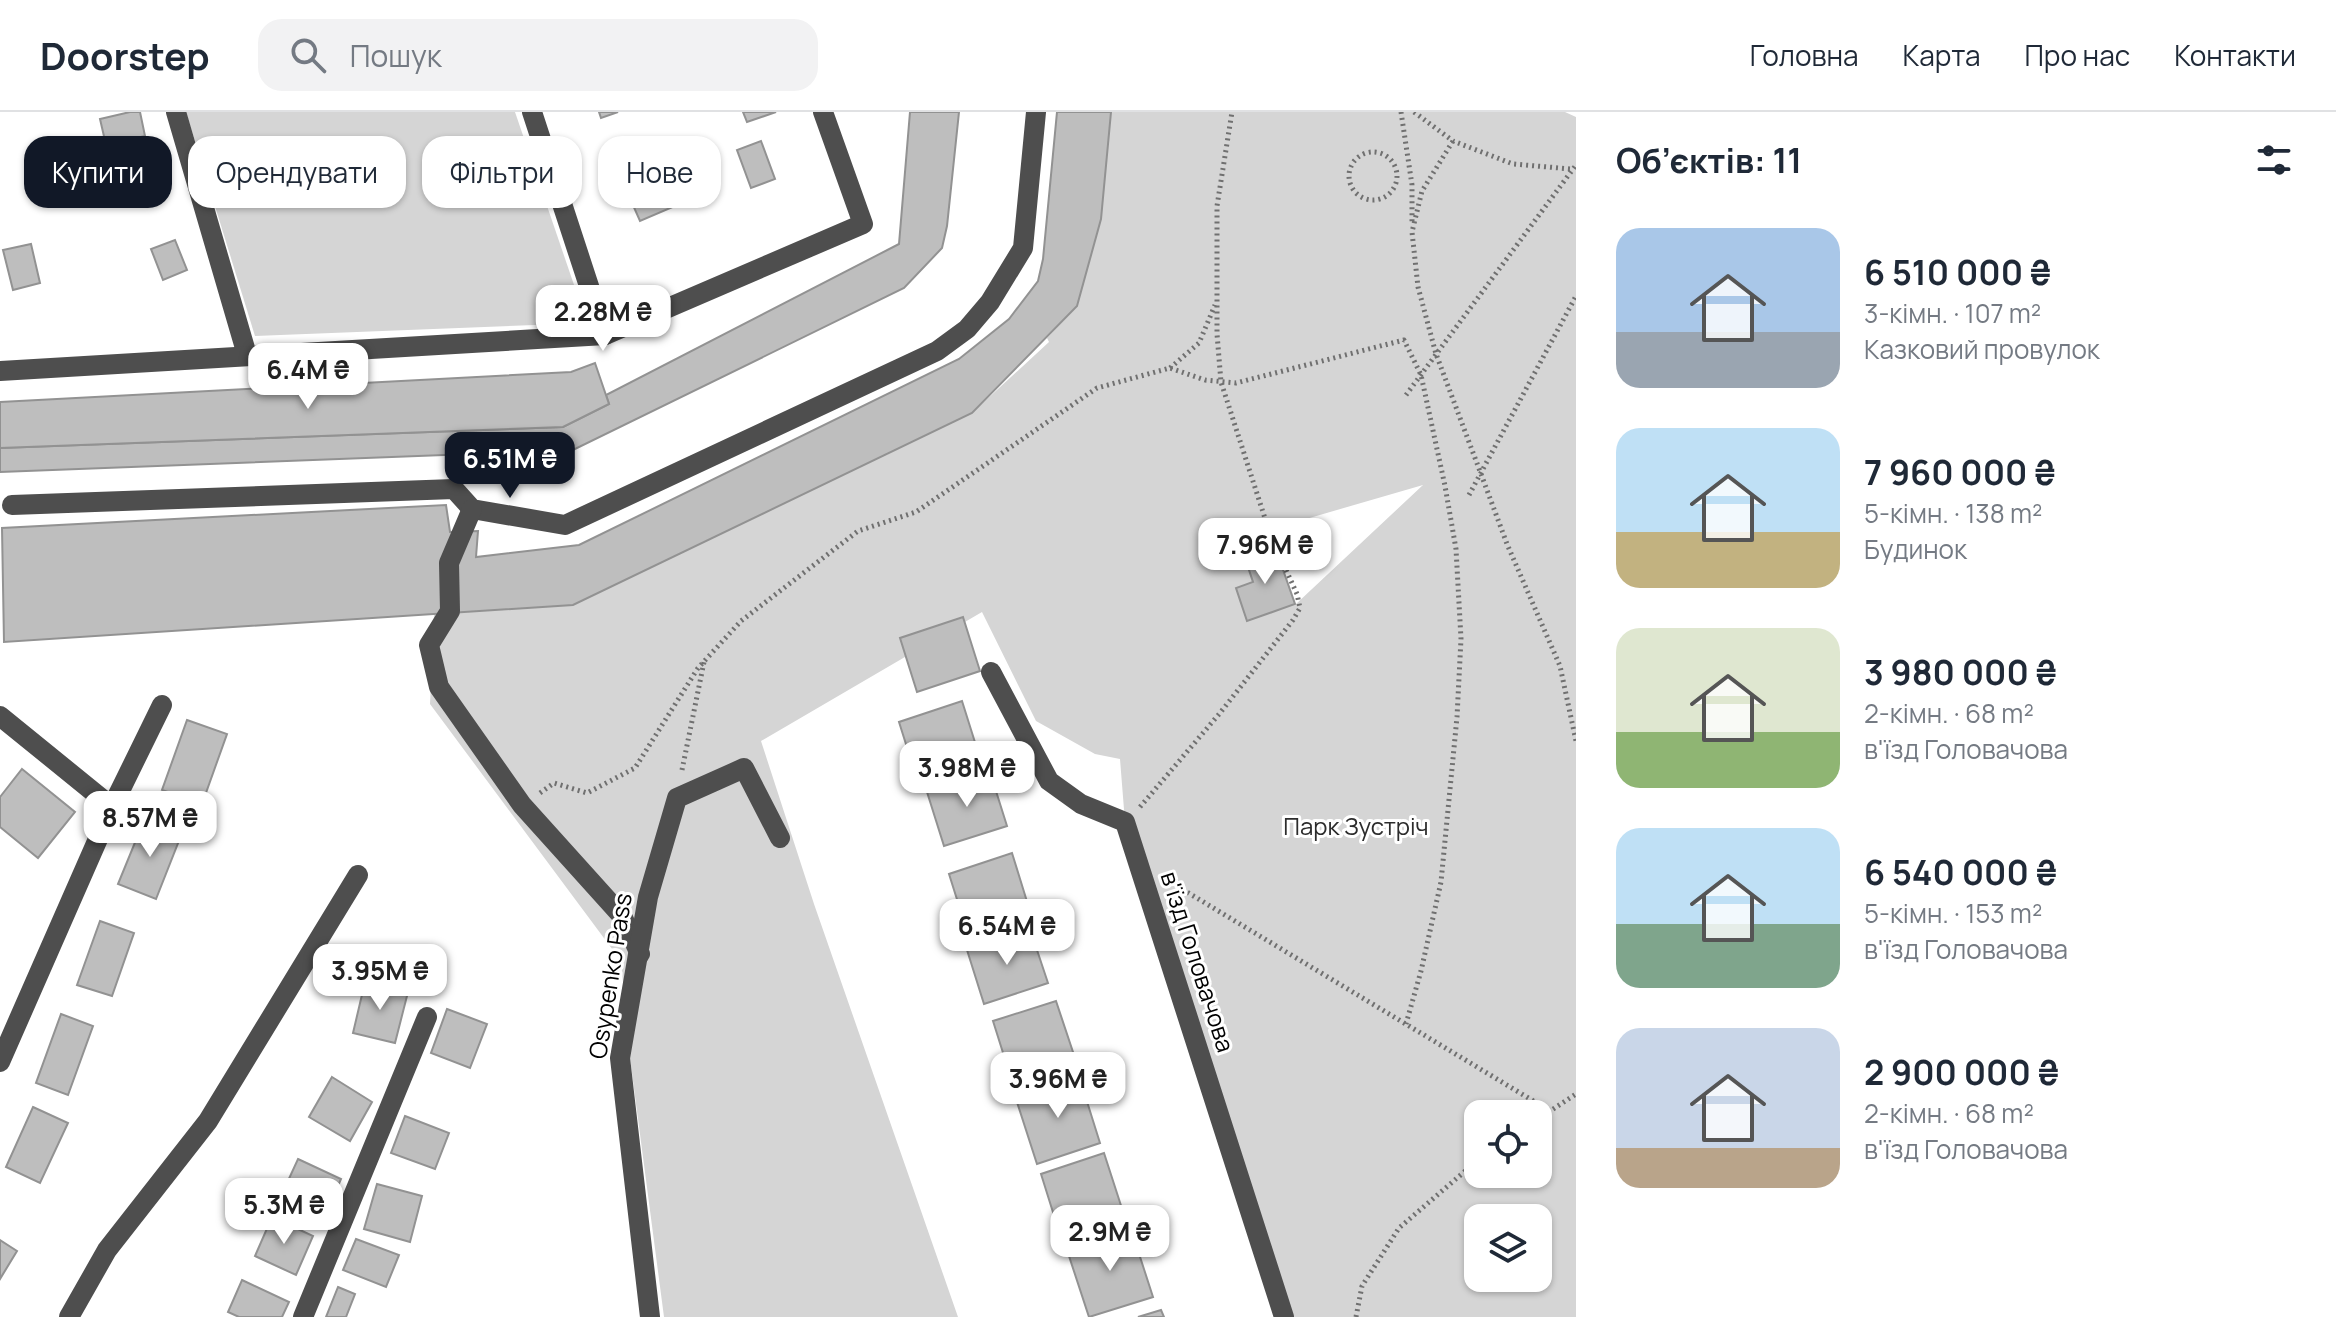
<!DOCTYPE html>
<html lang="uk">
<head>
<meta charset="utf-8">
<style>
	:root { --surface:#fff; --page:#f2f2f3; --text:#1f2937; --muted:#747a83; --line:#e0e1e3; --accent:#111827 }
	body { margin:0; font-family:Manrope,sans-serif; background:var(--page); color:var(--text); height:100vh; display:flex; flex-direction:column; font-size:30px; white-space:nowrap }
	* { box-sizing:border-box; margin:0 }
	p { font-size:26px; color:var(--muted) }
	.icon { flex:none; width:44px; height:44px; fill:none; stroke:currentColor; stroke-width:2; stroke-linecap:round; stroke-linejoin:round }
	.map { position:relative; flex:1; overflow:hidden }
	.panel { display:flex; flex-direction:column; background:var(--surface); width:760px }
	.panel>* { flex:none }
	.hud { position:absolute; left:24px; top:24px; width:760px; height:72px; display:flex; gap:16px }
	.tools { position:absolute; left:1464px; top:988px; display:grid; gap:16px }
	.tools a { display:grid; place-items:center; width:88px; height:88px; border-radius:16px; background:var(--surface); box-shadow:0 2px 6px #0004; font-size:40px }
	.price { position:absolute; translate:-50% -68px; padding:0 18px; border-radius:16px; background:#fff; color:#222; font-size:26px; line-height:52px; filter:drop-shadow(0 2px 4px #0008) }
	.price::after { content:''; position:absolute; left:50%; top:48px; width:24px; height:18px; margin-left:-12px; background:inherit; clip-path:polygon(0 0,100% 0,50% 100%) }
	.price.current { background:var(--accent); color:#fff }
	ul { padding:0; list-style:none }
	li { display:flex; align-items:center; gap:24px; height:200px; padding:0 40px }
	li span { display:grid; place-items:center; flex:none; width:224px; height:160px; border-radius:24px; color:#555 }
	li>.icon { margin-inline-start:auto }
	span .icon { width:96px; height:96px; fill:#fffc; stroke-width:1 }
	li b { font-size:34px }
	h2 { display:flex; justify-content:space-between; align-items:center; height:96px; padding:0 40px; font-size:34px }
	.pill { padding:0 28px; border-radius:24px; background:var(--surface); box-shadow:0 2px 6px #0004; font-size:28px; line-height:72px }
	.pill.current { background:var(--accent); color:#fff }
	header { display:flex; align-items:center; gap:48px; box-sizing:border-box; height:112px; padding:0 40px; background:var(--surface); border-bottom:2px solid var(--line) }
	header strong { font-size:38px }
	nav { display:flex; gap:44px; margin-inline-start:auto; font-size:28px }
	.search { width:560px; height:72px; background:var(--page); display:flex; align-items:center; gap:20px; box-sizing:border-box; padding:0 28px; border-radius:24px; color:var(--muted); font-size:30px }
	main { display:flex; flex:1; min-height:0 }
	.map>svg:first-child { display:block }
	.green { fill:#d5d5d5; fill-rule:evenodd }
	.building { fill:#bebebe; stroke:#929292; stroke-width:2 }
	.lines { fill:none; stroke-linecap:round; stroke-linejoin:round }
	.path { stroke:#707070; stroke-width:5; stroke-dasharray:2 4; stroke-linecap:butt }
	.minor { stroke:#4e4e4e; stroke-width:20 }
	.labels { text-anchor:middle; stroke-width:6; stroke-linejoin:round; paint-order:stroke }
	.park-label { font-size:24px; fill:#2c2c2c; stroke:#fff }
	.street-label { font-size:24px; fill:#000; stroke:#fff }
</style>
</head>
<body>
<header>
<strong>Doorstep</strong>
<div class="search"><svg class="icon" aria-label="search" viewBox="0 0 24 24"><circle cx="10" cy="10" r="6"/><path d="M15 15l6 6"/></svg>Пошук</div>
<nav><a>Головна</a><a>Карта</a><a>Про нас</a><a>Контакти</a></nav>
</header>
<main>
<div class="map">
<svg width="1576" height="1205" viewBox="0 0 1576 1205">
	<rect width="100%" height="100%" fill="#fff"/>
	<g class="green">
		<path d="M186,0h329l72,211 -332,13z"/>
		<path d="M1111,0h454l11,5v1200h-292l-159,-495 -5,-63 -25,-5 -59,-33 -54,-109 -221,129 53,163 144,413h-294l-34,-259 -9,-97 -191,-257 4,-90 139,-9 399,-192 77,-71 -2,-4 30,-32 24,-87zM1423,373l-127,119h-1l-27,-74zM1478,1002h60v60h-60zM1478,1106h60v60h-60z"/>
	</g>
	<g class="building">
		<path d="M130,0h10l5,24 -39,9 -6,-26z"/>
		<path d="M599,0h19l-17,6z"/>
		<path d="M743,0h33l-29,10z"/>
		<path d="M910,0h49l-12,114 -5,22 -38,40 -331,162 -573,22v-24l563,-21 46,-23 -3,-9 293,-151z"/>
		<path d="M1057,0h54l-10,107 -24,87 -105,107 -399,192 -569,37 -2,-114 444,-23 4,27 28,-1 -2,26 103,-12 380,-186 50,-40 29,-38 5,-22z"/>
		<path d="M761,29l14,38 -24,9 -14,-38z"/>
		<path d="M653,41l22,53 -35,15 -23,-52z"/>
		<path d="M175,128l12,30 -24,10 -12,-31z"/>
		<path d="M31,132l9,39 -27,7 -10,-40z"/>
		<path d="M595,251l14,41 -46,23 -563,21v-46l571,-30z"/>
		<path d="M1275,435l20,57 -48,17 -11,-33 17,-6 -8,-24z"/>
		<path d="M963,505l17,54 -63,21 -17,-54z"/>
		<path d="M962,589l17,54 -63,21 -17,-54z"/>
		<path d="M187,608l40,14 -25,70 -40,-14z"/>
		<path d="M22,657l53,43 -37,46 -38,-31v-30z"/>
		<path d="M990,660l17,54 -63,20 -17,-54z"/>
		<path d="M145,706l37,15 -26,66 -38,-15z"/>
		<path d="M1012,741l17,55 -63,20 -17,-54z"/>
		<path d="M100,809l34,12 -22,63 -35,-11z"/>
		<path d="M1030,817l18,54 -64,21 -17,-54z"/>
		<path d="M365,870l43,10 -13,51 -42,-10z"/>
		<path d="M1056,889l18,54 -64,20 -17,-54z"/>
		<path d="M447,897l40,15 -17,44 -39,-15z"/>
		<path d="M61,902l32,12 -25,69 -32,-12z"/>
		<path d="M1079,964l21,67 -63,21 -22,-68z"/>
		<path d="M332,965l40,25 -22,39 -41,-24z"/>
		<path d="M33,995l35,16 -28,60 -34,-16z"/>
		<path d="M405,1004l44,17 -14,36 -44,-16z"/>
		<path d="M1104,1041l22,68 -64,20 -21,-67z"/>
		<path d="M298,1047l43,20 -16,37 -44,-20z"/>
		<path d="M377,1072l45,12 -12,46 -46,-13z"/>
		<path d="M272,1105l41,19 -17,39 -41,-19z"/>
		<path d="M1131,1117l22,68 -64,20 -22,-67z"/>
		<path d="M356,1127l43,16 -13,32 -43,-17z"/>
		<path d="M0,1128l17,11 -17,28z"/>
		<path d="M242,1168l47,22 -7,15h-43l-11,-5z"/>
		<path d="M338,1175l17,7 -9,23h-20z"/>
		<path d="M1161,1198l3,7h-26z"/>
	</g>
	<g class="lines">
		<g class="path">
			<path d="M1401,0l11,73v37"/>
			<path d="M1414,0l39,29 60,23 58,5"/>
			<path d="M1453,29l-31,50 -10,41 6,55 18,67 45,120 26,70 53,122 16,75"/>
			<circle cx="1373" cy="64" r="24"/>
			<path d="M1170,256l29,-25 16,-38"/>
			<path d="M1406,283l170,-230"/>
			<path d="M1469,383l107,-199"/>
			<path d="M682,658l22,-108"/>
			<path d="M540,681l14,-10 33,10 48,-25 63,-100 43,-47 117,-90 58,-19 181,-124 73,-20 35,12 31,3 168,-43 17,35 24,111 11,63 5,90 -4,78 -16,165 -20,89 -15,53"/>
			<path d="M1140,695l80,-94 73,-93 7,-12 -3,-14 -26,-57 -50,-155 -4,-48v-128l15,-94"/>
			<path d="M1167,768l383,231"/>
			<path d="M1538,1007l38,-25"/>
			<path d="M1356,1205l6,-31 37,-58 79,-68"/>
		</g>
		<g class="minor">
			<path d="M176,0l71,243"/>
			<path d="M532,0l73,223"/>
			<path d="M0,259l605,-36 258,-111 -40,-112"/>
			<path d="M12,393l442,-16 18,20 93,16 372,-174 30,-22 23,-27 33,-54 13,-136"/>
			<path d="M472,397l-23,54 1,48 -21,34 10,42 83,118 100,111 18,38"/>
			<path d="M991,560l58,109 32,23 44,18 159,495"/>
			<path d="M0,604l112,91"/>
			<path d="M0,950l112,-255 50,-102"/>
			<path d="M69,1205l38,-67 101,-129 150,-246"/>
			<path d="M303,1205l124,-300"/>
			<path d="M650,1205l-30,-259 28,-161 29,-99 67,-30 36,70"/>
		</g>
	</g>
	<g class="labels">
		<g class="park-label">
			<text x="1356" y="723">Парк Зустріч</text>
		</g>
		<g class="street-label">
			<text transform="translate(1197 850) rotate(72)" y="8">в'їзд Головачова</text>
			<text transform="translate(611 864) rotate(-81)" y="8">Osypenko Pass</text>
		</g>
	</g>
</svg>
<div class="tools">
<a><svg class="icon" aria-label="locate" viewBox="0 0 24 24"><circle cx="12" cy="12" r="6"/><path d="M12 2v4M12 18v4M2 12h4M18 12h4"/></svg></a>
<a><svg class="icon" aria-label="layers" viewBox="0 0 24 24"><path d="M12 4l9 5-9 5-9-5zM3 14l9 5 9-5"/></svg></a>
</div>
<b class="price" style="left:603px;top:241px">2.28M ₴</b>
<b class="price" style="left:308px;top:299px">6.4M ₴</b>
<b class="price current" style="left:510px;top:388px">6.51M ₴</b>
<b class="price" style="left:1265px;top:474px">7.96M ₴</b>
<b class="price" style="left:967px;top:697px">3.98M ₴</b>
<b class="price" style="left:150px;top:747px">8.57M ₴</b>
<b class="price" style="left:1007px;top:855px">6.54M ₴</b>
<b class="price" style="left:380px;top:900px">3.95M ₴</b>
<b class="price" style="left:1058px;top:1008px">3.96M ₴</b>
<b class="price" style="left:284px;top:1134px">5.3M ₴</b>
<b class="price" style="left:1110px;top:1161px">2.9M ₴</b>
<div class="hud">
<a class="pill current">Купити</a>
<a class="pill">Орендувати</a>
<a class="pill">Фільтри</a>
<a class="pill">Нове</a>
</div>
</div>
<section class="panel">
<h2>Об’єктів: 11<svg class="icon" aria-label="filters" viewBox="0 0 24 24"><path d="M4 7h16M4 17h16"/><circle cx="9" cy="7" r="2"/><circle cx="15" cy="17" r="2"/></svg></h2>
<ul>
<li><span style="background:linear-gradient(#a9c7e8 65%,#9aa5b1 0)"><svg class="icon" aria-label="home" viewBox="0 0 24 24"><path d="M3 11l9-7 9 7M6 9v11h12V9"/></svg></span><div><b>6 510 000 ₴</b><p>3-кімн. · 107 m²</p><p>Казковий провулок</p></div></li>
<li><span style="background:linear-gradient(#bfe0f5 65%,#c2b280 0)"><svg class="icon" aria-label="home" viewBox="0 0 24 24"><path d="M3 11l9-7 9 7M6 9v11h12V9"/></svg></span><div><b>7 960 000 ₴</b><p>5-кімн. · 138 m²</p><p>Будинок</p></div></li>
<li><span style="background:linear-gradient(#dfe7d0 65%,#8fb573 0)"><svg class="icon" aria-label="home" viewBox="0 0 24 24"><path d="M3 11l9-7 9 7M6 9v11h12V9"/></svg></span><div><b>3 980 000 ₴</b><p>2-кімн. · 68 m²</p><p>в'їзд Головачова</p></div></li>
<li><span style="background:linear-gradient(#bfe0f5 60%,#7fa58c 0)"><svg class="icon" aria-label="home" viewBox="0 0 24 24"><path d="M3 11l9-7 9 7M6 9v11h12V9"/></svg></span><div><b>6 540 000 ₴</b><p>5-кімн. · 153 m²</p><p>в'їзд Головачова</p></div></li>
<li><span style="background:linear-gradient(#c9d6e8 75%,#b9a48a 0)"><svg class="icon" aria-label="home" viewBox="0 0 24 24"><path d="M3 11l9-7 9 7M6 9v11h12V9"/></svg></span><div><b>2 900 000 ₴</b><p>2-кімн. · 68 m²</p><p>в'їзд Головачова</p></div></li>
</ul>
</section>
</main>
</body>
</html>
